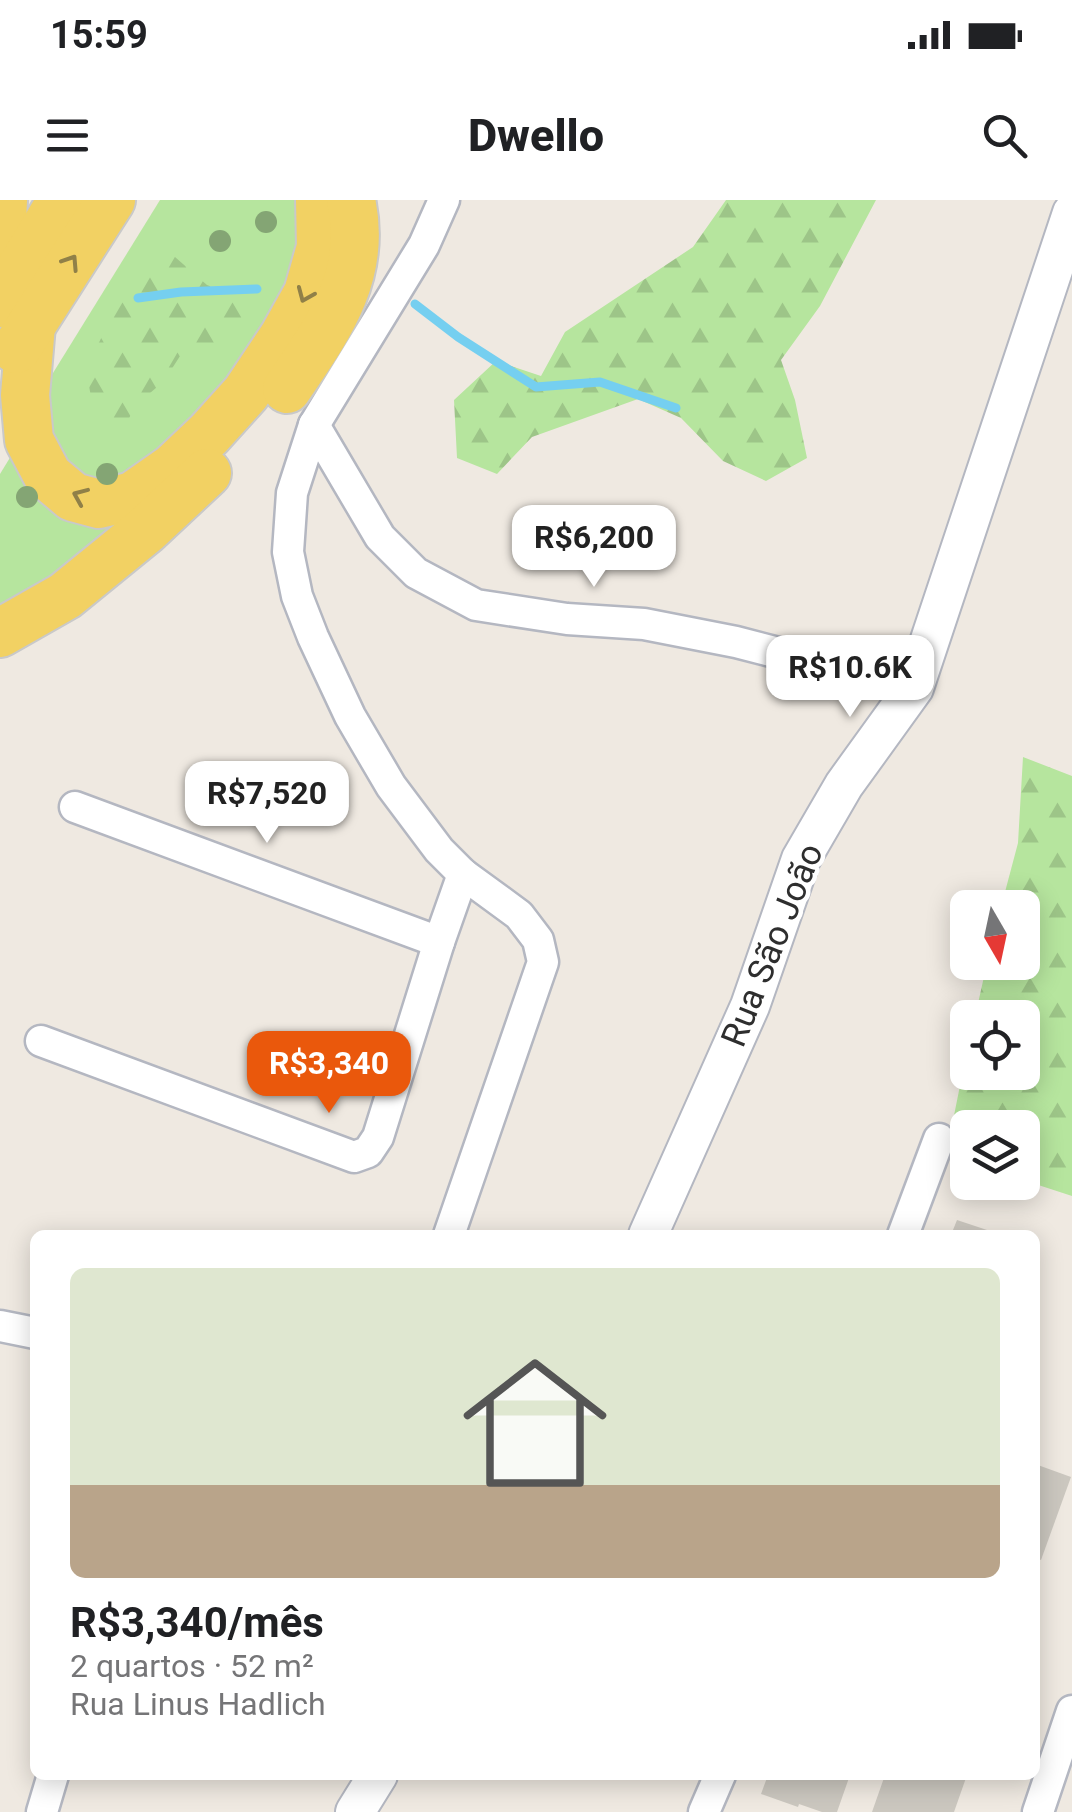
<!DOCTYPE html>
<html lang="pt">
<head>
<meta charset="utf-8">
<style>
	:root { --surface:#fff; --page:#f2f2f2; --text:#202124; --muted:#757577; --line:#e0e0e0; --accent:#ea580c }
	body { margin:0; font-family:Roboto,sans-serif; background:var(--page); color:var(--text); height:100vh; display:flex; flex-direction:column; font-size:38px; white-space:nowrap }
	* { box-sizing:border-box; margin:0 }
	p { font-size:32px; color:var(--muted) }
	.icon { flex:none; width:55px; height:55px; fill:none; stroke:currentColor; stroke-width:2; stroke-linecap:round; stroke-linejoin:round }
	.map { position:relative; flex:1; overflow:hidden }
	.sheet { position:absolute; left:30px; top:1030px; width:1010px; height:550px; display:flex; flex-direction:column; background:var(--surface); border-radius:15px; box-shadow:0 5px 25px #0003 }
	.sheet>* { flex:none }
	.needle { width:65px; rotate:171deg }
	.buttons { position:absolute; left:950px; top:690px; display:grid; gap:20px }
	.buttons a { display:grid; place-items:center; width:90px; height:90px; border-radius:15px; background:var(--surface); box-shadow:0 5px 25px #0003; font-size:50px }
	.price { position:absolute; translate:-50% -85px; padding:0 22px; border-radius:20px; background:#fff; color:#222; font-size:32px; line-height:65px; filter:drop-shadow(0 2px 5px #0008) }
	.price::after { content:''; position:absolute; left:50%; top:60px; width:30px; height:22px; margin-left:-15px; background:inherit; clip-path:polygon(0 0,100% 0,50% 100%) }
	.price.selected { background:var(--accent); color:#fff }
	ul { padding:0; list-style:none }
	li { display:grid; align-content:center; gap:20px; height:530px; padding:0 40px }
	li+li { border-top:2px solid var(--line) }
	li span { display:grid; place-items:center; height:310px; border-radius:15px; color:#555 }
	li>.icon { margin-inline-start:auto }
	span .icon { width:180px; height:180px; fill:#fffc; stroke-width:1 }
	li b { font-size:42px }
	.status { display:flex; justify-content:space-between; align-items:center; height:70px; padding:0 50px; background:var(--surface); direction:ltr }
	.status svg { height:28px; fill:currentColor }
	header { display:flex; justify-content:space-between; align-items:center; height:130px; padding:0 40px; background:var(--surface); font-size:45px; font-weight:800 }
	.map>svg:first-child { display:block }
	.grass { fill:#b6e59e }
	.forest { fill:url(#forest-firs) }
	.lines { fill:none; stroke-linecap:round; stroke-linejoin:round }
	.stream { stroke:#75cff0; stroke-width:9 }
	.building { fill:#cbc7bf }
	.minor-casing { stroke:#b4b7c1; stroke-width:35 }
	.tertiary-casing { stroke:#b4b7c1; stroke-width:42 }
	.primary-casing { stroke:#c9c9c9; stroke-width:52 }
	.minor { stroke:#fff; stroke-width:30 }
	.tertiary { stroke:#fff; stroke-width:38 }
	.primary { stroke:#f2d163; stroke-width:48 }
	.tree { fill:#84a574 }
	.oneway { stroke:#908048 }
	.labels { text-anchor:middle; stroke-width:9; stroke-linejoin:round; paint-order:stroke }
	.street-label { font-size:35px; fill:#2e2e2e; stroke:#fff }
</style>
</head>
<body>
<div class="status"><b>15:59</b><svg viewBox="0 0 49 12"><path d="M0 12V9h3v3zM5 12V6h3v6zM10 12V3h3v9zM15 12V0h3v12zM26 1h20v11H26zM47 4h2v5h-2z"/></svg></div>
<header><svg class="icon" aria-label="menu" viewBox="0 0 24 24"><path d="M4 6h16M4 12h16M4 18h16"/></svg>Dwello<svg class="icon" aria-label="search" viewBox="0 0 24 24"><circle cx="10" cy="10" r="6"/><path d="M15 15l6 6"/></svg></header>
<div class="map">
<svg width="1072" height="1612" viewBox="0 0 1072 1612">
	<defs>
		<pattern id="forest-firs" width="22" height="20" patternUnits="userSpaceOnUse" patternTransform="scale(2.5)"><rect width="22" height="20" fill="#b6e59e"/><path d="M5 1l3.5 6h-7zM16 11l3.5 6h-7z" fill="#9dc588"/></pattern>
	</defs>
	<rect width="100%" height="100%" fill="#efe9e1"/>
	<g class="grass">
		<path d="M160,0h147l-6,77 -75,111 -100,91 -34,3 -28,-14 -18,-30 -6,-44z"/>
		<path d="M22,238l127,77 -149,105v-146z"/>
	</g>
	<g class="forest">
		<path d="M726,0h150l-56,106 -39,54 14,40 12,58 -41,23 -43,-20 -42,-43 -43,-19 -106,38 -35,37 -40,-16 -3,-58 42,-39 45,15 24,-44 128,-85z"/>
		<path d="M167,50l40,35 44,17 11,28 -30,22 -43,-10 -25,39 -29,25 -13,27 -26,-8 -10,-56 28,-57 34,-49z"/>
		<path d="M1023,557l49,19v420l-49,-16 -1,-52h-54l-1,34 -21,-7 21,-104 1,21h54v-54l-47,-1 12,-54 35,-1v-54l-21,-1 17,-64z"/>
	</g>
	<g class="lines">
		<g class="stream">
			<path d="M138,98l43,-6 76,-3"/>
			<path d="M415,104l43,33 78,50 64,-5 76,26"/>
		</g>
	</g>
	<g class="building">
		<path d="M957,1020l42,14v1h-48z"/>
		<path d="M1035,1264l36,13 -30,83 -6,-2z"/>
		<path d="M768,1575h82l-13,37h-15l-23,-8 -1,3 -37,-13z"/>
		<path d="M885,1575h82l-13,37h-82z"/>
	</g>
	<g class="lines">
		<g class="minor-casing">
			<g id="minor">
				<path d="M444,0l-20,45 -110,180 -22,68 -4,59 9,44 16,41 37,79 41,70 48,64 24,24 56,41 19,25 5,22 -94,273"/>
				<path d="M314,225l66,112 36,36 60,32 91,14 77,5 92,18 178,46"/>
				<path d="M75,607l364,135"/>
				<path d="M41,841l313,116 14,-5 10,-15 61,-195 24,-68"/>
				<path d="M903,1035l36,-96"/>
				<path d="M0,1126l35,7"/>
				<path d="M42,1612l11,-37"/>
				<path d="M704,1612l16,-37"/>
				<path d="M1038,1612l34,-101"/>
			</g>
		</g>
		<g class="tertiary-casing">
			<g id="tertiary">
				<path d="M648,1035l102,-229 51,-147 43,-74 70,-97 158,-475"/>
				<path d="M355,1612l23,-37"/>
			</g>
		</g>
		<g class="primary-casing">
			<g id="primary">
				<path d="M0,67l3,-67"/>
				<path d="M0,103l62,-103"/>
				<path d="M31,125l-6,70 4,45 19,36 25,21 26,7 34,-8 40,-28 36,-34 37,-41 38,-57 24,-43 13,-46 -1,-47"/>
				<path d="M16,149l95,-149"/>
				<path d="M287,189c40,-59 81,-113 64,-189"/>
				<path d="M0,433l65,-37 81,-66 61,-57"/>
			</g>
		</g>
		<use href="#minor" class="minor"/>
		<use href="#tertiary" class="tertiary"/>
		<use href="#primary" class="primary"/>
	</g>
	<g class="tree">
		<circle cx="266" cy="22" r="11"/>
		<circle cx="220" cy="41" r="11"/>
		<circle cx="107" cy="274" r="11"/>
		<circle cx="27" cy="297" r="11"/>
	</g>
	<defs><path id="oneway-chevron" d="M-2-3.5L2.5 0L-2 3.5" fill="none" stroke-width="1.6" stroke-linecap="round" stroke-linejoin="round" transform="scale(2.5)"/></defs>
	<g class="oneway">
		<use href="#oneway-chevron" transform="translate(71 62) rotate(-57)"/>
		<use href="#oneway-chevron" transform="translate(305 95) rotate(113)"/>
		<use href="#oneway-chevron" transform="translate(80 296) rotate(-157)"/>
	</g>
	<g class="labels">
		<g class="street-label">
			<text transform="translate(772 745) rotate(-68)" y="12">Rua São João</text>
		</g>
	</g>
</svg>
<div class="buttons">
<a><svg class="needle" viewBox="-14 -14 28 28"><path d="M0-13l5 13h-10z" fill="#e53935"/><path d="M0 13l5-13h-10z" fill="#757577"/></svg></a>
<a><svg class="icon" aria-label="locate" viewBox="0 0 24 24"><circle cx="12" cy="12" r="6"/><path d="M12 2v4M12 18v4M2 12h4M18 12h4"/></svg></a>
<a><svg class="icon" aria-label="layers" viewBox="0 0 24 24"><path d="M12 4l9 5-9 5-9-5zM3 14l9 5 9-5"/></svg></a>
</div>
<b class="price" style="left:594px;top:390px">R$6,200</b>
<b class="price" style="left:850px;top:520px">R$10.6K</b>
<b class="price" style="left:267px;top:646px">R$7,520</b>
<b class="price selected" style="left:329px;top:916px">R$3,340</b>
<section class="sheet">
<ul>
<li><span style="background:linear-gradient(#dfe7d0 70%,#b9a48a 0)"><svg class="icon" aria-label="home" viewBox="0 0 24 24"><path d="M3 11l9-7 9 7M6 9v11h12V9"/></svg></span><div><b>R$3,340/mês</b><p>2 quartos · 52 m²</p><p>Rua Linus Hadlich</p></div></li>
</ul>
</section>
</div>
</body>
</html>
